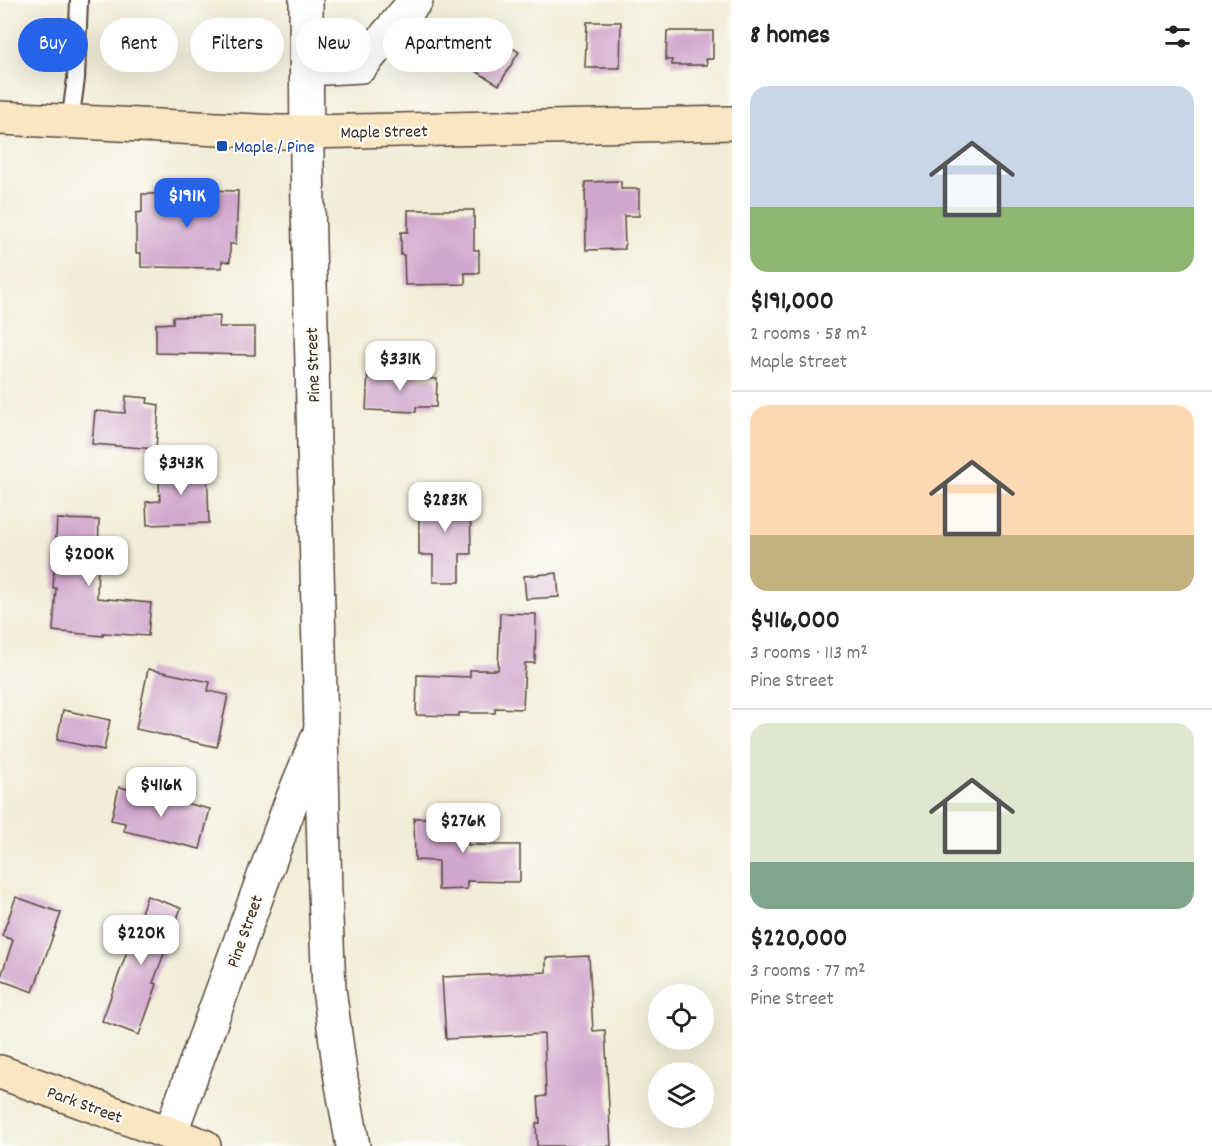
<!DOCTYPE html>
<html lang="en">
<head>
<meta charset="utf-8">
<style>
	:root { --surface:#fff; --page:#f6f6f6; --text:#222; --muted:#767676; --line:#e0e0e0; --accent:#2563eb }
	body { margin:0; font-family:Dekko,sans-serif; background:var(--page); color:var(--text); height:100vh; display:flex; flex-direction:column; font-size:22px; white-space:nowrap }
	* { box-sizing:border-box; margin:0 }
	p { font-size:20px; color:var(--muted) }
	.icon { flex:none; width:33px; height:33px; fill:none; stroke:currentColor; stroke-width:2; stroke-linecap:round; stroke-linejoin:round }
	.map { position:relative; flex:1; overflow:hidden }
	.details { display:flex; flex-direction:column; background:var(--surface); width:480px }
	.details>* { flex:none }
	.hud { position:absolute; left:18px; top:18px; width:570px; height:54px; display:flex; gap:12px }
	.fabs { position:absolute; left:648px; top:984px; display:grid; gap:12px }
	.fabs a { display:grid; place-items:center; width:66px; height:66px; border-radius:50%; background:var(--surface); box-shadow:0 6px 24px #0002; font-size:30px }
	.price { position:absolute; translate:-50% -51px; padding:0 14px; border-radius:12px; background:#fff; color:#222; font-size:20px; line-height:39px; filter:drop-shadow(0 2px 3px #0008) }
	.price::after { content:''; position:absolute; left:50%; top:36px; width:18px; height:14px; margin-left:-9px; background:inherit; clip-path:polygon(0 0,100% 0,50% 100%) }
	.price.selected { background:var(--accent); color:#fff }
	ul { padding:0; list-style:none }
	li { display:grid; align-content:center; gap:12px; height:318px; padding:0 18px }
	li+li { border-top:2px solid var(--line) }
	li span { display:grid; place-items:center; height:186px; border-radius:18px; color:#555 }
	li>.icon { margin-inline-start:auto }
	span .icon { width:108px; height:108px; fill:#fffc; stroke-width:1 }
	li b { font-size:26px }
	h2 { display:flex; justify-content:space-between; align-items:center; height:72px; padding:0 18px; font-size:26px }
	.tag { padding:0 21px; border-radius:27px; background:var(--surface); box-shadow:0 6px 24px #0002; font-size:21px; line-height:54px }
	.tag.selected { background:var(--accent); color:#fff }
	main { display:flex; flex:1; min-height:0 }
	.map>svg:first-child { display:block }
	.building { fill:#d1a7cd }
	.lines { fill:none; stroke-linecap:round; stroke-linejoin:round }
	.service-casing { stroke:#56473a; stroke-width:20 }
	.minor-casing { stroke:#56473a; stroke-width:36 }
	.tertiary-casing { stroke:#56473a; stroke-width:36 }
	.secondary-casing { stroke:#56473a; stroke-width:36 }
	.service { stroke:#fff; stroke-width:16 }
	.minor { stroke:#fff; stroke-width:33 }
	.tertiary { stroke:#fff; stroke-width:33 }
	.secondary { stroke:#f9e7c3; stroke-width:33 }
	.transit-dot { fill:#1a4fb4; stroke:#fdfcf7; stroke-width:2 }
	.labels { text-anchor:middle; stroke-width:4.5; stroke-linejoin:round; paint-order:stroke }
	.street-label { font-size:18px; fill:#3b2a1e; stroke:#fdfcf7 }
	.transit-label { font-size:18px; fill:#164399; stroke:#fdfcf7; text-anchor:start }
</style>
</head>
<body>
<main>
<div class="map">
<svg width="732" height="1146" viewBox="0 0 732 1146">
	<rect width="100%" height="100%" fill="#fdfcf7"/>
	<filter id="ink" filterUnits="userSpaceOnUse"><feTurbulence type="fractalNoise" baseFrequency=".0167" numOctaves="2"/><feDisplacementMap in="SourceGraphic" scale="12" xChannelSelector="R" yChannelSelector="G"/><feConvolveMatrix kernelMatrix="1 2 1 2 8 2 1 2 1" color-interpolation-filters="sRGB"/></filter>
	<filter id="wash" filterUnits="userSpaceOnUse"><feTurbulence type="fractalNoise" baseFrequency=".008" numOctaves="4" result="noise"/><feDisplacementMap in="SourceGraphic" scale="24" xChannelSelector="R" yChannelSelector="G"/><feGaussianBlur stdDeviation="1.35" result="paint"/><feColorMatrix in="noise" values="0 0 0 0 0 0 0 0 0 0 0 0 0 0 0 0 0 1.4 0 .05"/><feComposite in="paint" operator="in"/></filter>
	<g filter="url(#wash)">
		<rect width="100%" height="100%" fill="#f2edd8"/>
		<g id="blocks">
			<g class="building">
				<path d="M587,22h34l-1,46h-35z"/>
				<path d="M470,23l49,29 -20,33 -49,-29z"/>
				<path d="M667,31h46v28h-7l1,6h-35v-5h-6z"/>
				<path d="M621,181v8h18v27h-15l1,33 -39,1 -1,-68z"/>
				<path d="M204,190l34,1 -2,53h-6v18l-8,-1v7l-81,-1v-14h-5v-40l6,-1v-18h62z"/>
				<path d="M408,210h66v40h5v23h-14v11l-60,1 -1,-30h-3v-23h7z"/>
				<path d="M220,316l-1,11h36v28l-99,-2v-29l17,-1v-6z"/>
				<path d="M368,371l51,1v6l18,1 -1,28h-20v5l-50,-2z"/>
				<path d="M126,396l22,2 -1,5 12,2 -3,44 -64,-5 3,-33 30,2z"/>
				<path d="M207,463l2,60 -62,2 -1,-23 14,-1 -2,-36z"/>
				<path d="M470,493l1,61h-11v28h-27v-27h-14v-61z"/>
				<path d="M57,519l42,1 -2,78 54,5 -3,33 -45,-3v3l-50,-5 3,-43h-3z"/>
				<path d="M557,573l2,24 -33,2 -2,-23z"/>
				<path d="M500,613l36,1 -1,49h-10l-2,46 -28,-1v5h-36v3l-43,-1 1,-40 53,2v-7h28z"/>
				<path d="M148,669l62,13 -2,9 20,4 -11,52 -81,-18z"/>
				<path d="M63,710l47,10 -6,30 -47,-10z"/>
				<path d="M119,787l91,22 -10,40 -76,-18 1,-8 -14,-3z"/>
				<path d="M414,818h54v27h52v37l-53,-1v8l-29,1v-29l-23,-1z"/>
				<path d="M147,896l34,12 -28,75 4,1 -18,51 -37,-14z"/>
				<path d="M16,897l45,16 -28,79 -33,-12 13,-40 -11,-4z"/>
				<path d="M589,956l4,75 12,-1 6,116h-74l-1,-23h4l-2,-26 8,-1 -2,-62 -98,5 -4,-62 104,-5v-14z"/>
			</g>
		</g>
	</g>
	<g filter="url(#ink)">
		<use href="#blocks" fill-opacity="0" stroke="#56473a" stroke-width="1.5"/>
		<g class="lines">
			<g class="service-casing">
				<path id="service" d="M70,122l6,-43 3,-79"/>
			</g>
			<g class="minor-casing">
				<g id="minor">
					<path d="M307,69l54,-3 55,-66"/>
					<path d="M170,1134l120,-329 31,-75"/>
				</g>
			</g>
			<g class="tertiary-casing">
				<path id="tertiary" d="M306,0l1,162 18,731 4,96 12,90 12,67"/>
			</g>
			<g class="secondary-casing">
				<g id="secondary">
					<path d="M0,118l278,14h29l425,-9"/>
					<path d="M0,1072l204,74"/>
				</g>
			</g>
			<use href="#service" class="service"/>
			<use href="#minor" class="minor"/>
			<use href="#tertiary" class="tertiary"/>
			<use href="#secondary" class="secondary"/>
		</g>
	</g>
	<rect class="transit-dot" x="216" y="140" width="12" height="12" rx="3"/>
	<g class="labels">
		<g class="street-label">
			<text transform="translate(384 131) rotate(-1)" y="6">Maple Street</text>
			<text transform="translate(312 365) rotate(-92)" y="6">Pine Street</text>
			<text transform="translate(244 931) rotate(-70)" y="6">Pine Street</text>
			<text transform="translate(85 1104) rotate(20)" y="6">Park Street</text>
		</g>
		<g class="transit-label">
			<text x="234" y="152">Maple / Pine</text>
		</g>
	</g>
</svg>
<div class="fabs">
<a><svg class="icon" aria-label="locate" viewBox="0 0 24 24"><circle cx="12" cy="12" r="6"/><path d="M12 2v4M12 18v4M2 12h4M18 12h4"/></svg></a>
<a><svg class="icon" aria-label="layers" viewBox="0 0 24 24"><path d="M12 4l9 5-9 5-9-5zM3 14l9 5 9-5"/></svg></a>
</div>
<b class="price selected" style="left:187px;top:229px">$191K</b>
<b class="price" style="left:400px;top:392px">$331K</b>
<b class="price" style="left:181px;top:496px">$343K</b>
<b class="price" style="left:445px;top:533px">$283K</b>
<b class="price" style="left:89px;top:587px">$200K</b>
<b class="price" style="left:161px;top:818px">$416K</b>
<b class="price" style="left:463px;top:854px">$276K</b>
<b class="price" style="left:141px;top:966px">$220K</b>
<div class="hud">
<a class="tag selected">Buy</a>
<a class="tag">Rent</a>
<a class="tag">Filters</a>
<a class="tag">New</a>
<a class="tag">Apartment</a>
</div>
</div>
<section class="details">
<h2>8 homes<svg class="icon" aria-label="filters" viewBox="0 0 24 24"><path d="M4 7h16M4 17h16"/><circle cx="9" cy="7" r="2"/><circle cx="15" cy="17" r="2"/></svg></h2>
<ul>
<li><span style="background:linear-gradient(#c9d6e8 65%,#8fb573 0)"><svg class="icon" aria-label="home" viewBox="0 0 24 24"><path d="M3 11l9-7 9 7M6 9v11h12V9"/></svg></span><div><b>$191,000</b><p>2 rooms · 58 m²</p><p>Maple Street</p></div></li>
<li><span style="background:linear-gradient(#ffd9b3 70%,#c2b280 0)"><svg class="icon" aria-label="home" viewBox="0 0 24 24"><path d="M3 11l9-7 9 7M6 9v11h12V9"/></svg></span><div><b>$416,000</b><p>3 rooms · 113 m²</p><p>Pine Street</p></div></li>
<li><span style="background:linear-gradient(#dfe7d0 75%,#7fa58c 0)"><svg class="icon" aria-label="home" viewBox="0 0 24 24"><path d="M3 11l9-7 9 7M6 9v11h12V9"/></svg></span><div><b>$220,000</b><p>3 rooms · 77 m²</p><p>Pine Street</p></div></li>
</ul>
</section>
</main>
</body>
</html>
